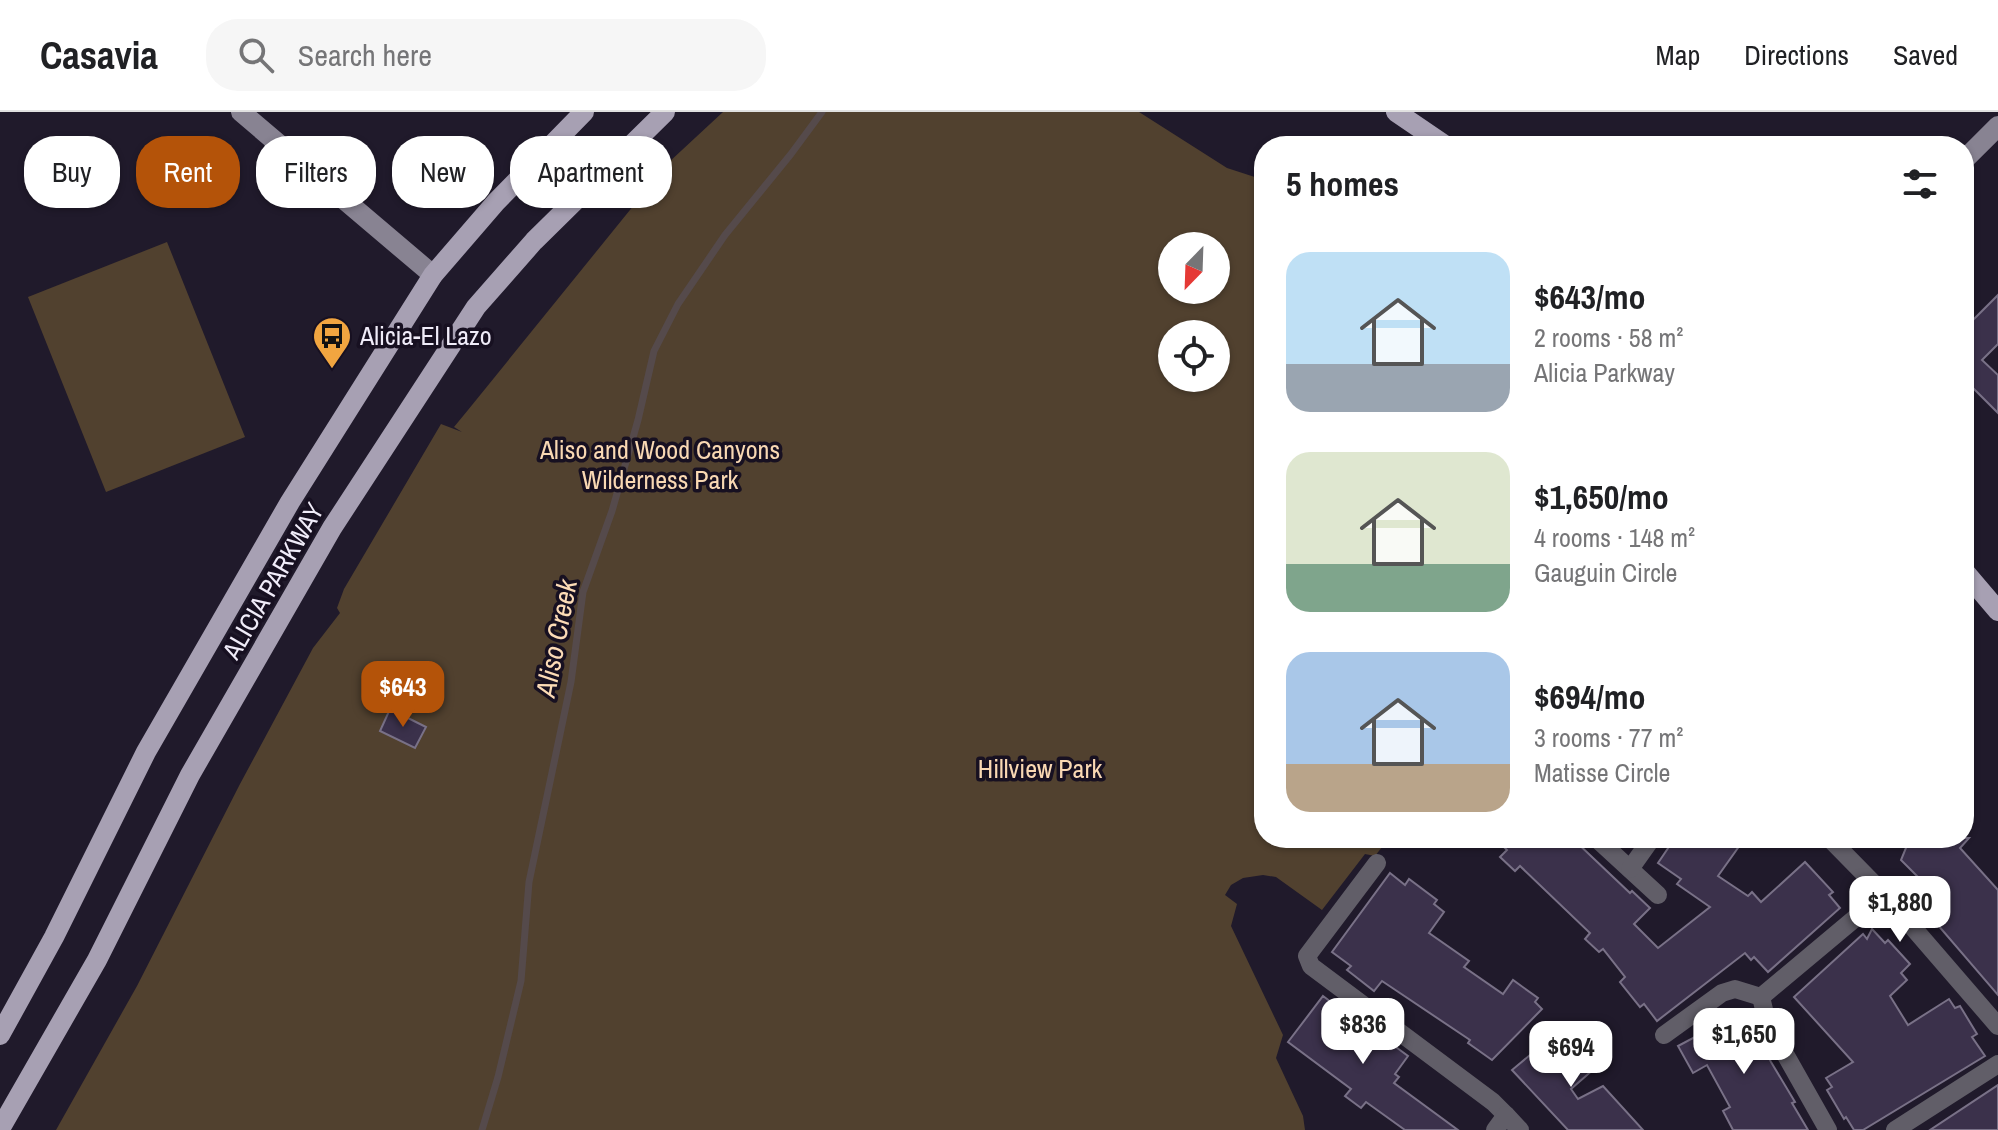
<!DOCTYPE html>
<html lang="en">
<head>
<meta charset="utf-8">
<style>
	:root { --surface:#fff; --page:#f6f6f6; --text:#202124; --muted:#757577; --line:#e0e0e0; --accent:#b45309 }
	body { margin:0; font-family:"Archivo Narrow",sans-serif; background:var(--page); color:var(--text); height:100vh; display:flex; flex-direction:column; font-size:30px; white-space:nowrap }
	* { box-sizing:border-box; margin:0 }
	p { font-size:26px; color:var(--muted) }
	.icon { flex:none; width:44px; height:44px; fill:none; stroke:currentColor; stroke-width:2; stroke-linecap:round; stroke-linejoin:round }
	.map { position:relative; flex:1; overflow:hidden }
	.side { position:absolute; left:1254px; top:24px; width:720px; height:712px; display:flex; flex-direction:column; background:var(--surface); border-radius:32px; box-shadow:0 2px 6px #0004 }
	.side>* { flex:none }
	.top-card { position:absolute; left:24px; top:24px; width:760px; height:72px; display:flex; gap:16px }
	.needle { width:52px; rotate:203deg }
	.controls { position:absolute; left:1158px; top:120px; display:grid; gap:16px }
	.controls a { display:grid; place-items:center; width:72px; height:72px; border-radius:50%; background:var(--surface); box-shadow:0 2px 6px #0004; font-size:40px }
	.price { position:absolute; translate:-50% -68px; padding:0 18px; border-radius:16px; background:#fff; color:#222; font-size:26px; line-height:52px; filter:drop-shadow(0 2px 4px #0008) }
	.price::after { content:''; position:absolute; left:50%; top:48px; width:24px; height:18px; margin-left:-12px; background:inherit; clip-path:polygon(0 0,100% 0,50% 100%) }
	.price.active { background:var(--accent); color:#fff }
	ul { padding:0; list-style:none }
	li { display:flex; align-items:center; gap:24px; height:200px; padding:0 32px }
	li span { display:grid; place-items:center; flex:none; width:224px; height:160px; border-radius:24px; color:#555 }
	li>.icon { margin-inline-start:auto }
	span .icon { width:96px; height:96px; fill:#fffc; stroke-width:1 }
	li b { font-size:34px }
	h2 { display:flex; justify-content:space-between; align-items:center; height:96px; padding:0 32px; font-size:34px }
	.tag { padding:0 28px; border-radius:32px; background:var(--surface); box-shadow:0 2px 6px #0004; font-size:28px; line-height:72px }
	.tag.active { background:var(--accent); color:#fff }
	header { display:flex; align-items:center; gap:48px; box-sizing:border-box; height:112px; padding:0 40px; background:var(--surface); border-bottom:2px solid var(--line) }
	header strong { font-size:38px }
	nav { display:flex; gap:44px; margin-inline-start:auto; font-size:28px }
	.search { width:560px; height:72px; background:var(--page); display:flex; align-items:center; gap:20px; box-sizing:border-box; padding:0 28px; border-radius:32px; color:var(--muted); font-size:30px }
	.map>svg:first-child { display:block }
	.green { fill:#51412f; fill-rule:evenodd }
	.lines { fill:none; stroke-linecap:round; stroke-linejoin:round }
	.stream { stroke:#554a4b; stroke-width:7 }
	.building { fill:#3b314b; stroke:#797187; stroke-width:2 }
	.street { stroke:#615e68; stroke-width:18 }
	.secondary { stroke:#888392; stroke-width:20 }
	.primary { stroke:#a7a0b3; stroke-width:20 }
	.labels { text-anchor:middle; stroke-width:7; stroke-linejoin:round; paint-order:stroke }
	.poi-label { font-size:26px; fill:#f0ecf9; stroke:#171021; text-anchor:start }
	.park-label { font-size:26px; fill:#f9d8b3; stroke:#171021 }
	.street-label { font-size:26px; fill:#f0ecf9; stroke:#171021 }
	.water-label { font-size:28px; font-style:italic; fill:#fcdbb6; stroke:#171021 }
</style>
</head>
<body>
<header>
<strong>Casavia</strong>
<div class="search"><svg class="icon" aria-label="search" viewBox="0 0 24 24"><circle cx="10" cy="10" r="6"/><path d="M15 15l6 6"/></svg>Search here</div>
<nav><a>Map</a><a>Directions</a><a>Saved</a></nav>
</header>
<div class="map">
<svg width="1998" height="1018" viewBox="0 0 1998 1018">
	<rect width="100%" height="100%" fill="#201a2b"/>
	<g class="green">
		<path d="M723,0h416l88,56 37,12v658h125l-14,18 -10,-2 -43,56 -46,-33 -13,-2 -20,3 -12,7 -6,10 12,9 -6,22 52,109 -7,23 27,58 2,14h-1249l81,-144 103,-202 73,-136 27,-35 -3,-5 7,-19 97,-165 21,8 -8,-5 14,-17 200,-247zM1172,134h44v44h-44zM1172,222h44v44h-44z"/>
		<path d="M167,130l78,195 -139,55 -78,-195z"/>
	</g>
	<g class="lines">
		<path class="stream" d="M482,1018l16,-53 23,-96 8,-99 42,-200 12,-90 29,-81 26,-91 16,-69 24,-47 47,-69 66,-81 31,-42"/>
	</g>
	<g class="building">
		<path d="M1998,183v49l-16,16 16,15v38l-34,-34v-50z"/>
		<path d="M390,597l36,18 -11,21 -35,-17z"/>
		<path d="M1495,726h77l58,55 2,-2 18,17 -16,16 24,24 52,-41 -33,-23 4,-5 -23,-16 17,-25h70l-27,38 30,20 4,-4 9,10 44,-40 28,30 -4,3 11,13 -72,64 -14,-15 -3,3 -6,-7 -88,68 -13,-17 -4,3 -20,-25 5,-5 -22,-28 -4,3 -14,-13 5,-6 -70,-67 -5,5 -15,-14 7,-7z"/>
		<path d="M1910,726h59l-9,10 38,42v105l-73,-85 2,-1 -4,-4 12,-11 -34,-34z"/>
		<path d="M1390,761l15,12 4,-6 28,21 -3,4 10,8 -15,21 40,28 -5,6 39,27 10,-14 25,18 -3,4 7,7 -50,51 -24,-17 2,-3 -88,-59 -8,10 -27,-21 4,-4 -19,-14z"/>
		<path d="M1872,817l13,14 3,-3 22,24 -9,9 6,7 -17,16 18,29 41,-26 6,9 5,-2 17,28 -5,3 13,19 -122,74h-9l-8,-13 -2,2 -17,-29 5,-3 -6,-9 27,-16 -59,-65 69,-63 4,5z"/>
		<path d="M1323,884l64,48 2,-2 19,14 -13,18 4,3 -5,6 64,47h-53l-39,-28 -5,6 -16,-12 6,-7 -63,-47z"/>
		<path d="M1746,898l15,29 -2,1 12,22 24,40 -3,1 16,27h-75l-10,-19 7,-4 -23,-42 -14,8 -15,-27z"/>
		<path d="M1559,919l35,38 -23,20 7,10 25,-13 40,44h-75l-56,-60z"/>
		<path d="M1998,973v45h-68z"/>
	</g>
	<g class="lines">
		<g class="street">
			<path d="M1596,726l62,57"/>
			<path d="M1829,726l55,56 114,132"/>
			<path d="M1377,751l-70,93 4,10 182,136 13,13"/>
			<path d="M1630,757l22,-31"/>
			<path d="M1761,885l6,25 61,108"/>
			<path d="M1664,923l58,-42 13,-4 26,8 123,-103"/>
			<path d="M1495,1018l11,-15 14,15"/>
			<path d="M1895,1018l103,-66"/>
		</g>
		<g class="secondary">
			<path d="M241,0l192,163"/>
			<path d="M1964,48l34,-34"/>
		</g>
		<g class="primary">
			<path d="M1396,0l50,34"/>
			<path d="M1964,459l34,40"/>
			<path d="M0,923l54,-98 92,-185 144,-250 143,-227 63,-73 88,-90"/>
			<path d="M0,1017l97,-169 93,-185 142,-247 144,-221 58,-66 131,-129"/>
		</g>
	</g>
	<defs>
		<g id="bus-pin" transform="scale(2)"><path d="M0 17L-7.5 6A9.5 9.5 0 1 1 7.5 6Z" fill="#f1a540" stroke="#171021"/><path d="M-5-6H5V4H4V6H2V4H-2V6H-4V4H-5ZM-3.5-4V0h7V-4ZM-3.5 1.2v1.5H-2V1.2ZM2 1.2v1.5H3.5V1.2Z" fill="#111"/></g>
	</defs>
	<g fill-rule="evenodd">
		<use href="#bus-pin" x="332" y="224"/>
	</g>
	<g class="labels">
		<g class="poi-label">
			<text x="360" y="233">Alicia-El Lazo</text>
		</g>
		<g class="park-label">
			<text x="660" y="347">Aliso and Wood Canyons<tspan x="660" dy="30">Wilderness Park</tspan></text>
			<text x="1040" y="666">Hillview Park</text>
		</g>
		<g class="street-label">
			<text transform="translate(273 469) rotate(-60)" y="9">ALICIA PARKWAY</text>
		</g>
		<g class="water-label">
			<text transform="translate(556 526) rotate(-79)" y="10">Aliso Creek</text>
		</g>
	</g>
</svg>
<div class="controls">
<a><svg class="needle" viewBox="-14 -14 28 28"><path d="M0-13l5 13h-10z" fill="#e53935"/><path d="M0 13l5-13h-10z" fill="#757577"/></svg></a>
<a><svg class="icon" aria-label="locate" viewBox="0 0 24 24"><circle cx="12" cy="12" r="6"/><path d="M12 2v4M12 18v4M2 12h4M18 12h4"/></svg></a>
</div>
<b class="price active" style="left:403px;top:617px">$643</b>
<b class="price" style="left:1900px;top:832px">$1,880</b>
<b class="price" style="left:1363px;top:954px">$836</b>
<b class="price" style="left:1744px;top:964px">$1,650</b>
<b class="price" style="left:1571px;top:977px">$694</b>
<div class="top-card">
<a class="tag">Buy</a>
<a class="tag active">Rent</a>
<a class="tag">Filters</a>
<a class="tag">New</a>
<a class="tag">Apartment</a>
</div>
<section class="side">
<h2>5 homes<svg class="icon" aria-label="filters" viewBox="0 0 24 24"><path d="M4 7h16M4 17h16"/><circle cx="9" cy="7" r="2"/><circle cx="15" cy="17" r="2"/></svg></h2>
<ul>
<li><span style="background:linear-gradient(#bfe0f5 70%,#9aa5b1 0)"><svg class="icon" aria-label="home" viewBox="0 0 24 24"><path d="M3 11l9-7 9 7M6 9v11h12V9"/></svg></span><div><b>$643/mo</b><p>2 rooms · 58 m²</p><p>Alicia Parkway</p></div></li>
<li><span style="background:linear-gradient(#dfe7d0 70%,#7fa58c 0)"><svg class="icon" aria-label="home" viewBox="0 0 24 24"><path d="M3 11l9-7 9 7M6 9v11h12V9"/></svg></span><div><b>$1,650/mo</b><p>4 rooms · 148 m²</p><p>Gauguin Circle</p></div></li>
<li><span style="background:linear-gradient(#a9c7e8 70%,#b9a48a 0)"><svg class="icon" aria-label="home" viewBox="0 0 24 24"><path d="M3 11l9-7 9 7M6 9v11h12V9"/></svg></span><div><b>$694/mo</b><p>3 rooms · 77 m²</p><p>Matisse Circle</p></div></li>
</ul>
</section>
</div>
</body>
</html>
